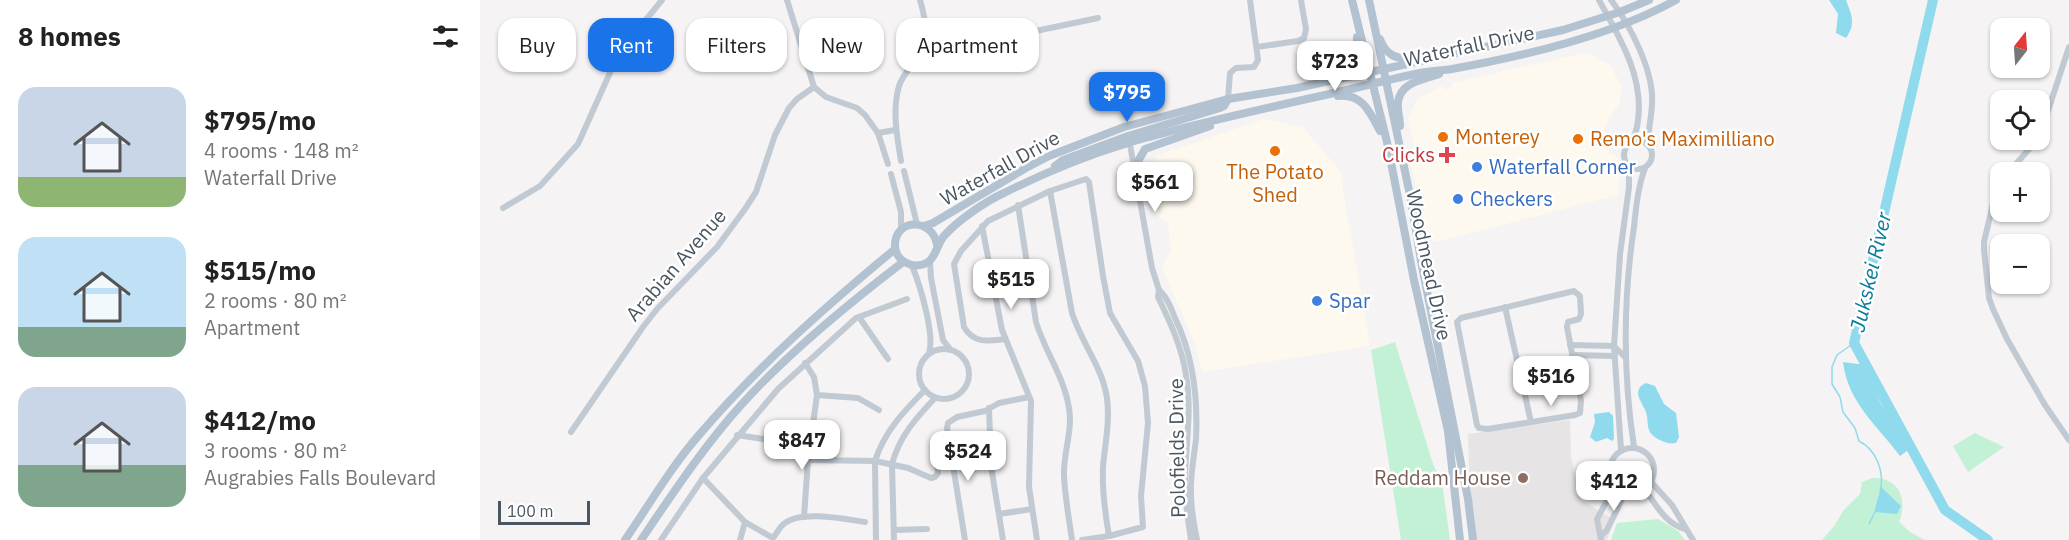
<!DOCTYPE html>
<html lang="en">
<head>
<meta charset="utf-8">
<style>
	:root { --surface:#fff; --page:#f6f6f6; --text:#222; --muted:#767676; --accent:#1a73e8 }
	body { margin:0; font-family:"IBM Plex Sans",sans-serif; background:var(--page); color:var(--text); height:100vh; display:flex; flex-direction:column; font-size:22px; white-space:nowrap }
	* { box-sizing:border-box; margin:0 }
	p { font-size:20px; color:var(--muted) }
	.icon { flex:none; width:33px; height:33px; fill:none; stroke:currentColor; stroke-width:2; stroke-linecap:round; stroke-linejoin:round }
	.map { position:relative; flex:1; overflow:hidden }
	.drawer { display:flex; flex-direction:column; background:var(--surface); width:480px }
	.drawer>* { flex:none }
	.top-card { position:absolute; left:18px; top:18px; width:570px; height:54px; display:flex; gap:12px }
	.needle { width:39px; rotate:17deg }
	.controls { position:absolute; left:1510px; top:18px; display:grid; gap:12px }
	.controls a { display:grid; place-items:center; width:60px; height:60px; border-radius:12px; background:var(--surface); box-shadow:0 2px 4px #0004; font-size:30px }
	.scale { position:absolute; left:18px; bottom:15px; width:92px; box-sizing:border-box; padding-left:6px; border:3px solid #4a5661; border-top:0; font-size:16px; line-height:21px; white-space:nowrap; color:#4a5661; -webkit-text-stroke:4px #fff; paint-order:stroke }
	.price { position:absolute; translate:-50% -51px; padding:0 14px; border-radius:12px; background:#fff; color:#222; font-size:20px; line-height:39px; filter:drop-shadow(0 2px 3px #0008) }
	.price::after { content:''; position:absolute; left:50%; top:36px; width:18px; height:14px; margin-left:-9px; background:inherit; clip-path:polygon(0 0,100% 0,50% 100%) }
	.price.active { background:var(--accent); color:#fff }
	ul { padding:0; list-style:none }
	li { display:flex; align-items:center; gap:18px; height:150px; padding:0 18px }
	li span { display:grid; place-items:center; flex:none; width:168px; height:120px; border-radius:18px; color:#555 }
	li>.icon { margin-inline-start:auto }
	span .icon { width:72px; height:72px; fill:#fffc; stroke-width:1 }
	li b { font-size:26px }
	h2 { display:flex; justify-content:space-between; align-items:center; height:72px; padding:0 18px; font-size:26px }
	.chip { padding:0 21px; border-radius:18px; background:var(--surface); box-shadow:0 2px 4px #0004; font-size:21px; line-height:54px }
	.chip.active { background:var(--accent); color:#fff }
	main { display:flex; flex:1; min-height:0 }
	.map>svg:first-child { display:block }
	.commercial { fill:#fdf9ef }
	.education { fill:#e6e4e5 }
	.green { fill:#c3f1d5 }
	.water { fill:#90daee }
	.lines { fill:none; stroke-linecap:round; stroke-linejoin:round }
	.stream { stroke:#90daee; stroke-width:1.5 }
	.river { stroke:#90daee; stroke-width:10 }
	.minor { stroke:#c1cad2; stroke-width:6 }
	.major { stroke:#b3c2d1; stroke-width:8 }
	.food-dot { fill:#e8710a; stroke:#fff; stroke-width:2 }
	.health-dot { fill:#e0444e; stroke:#fff; stroke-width:2 }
	.shop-dot { fill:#3f7fe0; stroke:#fff; stroke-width:2 }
	.education-dot { fill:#8d6e63; stroke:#fff; stroke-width:2 }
	.labels { text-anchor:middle; stroke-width:5; stroke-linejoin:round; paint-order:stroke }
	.street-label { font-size:20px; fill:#4a5661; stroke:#fff }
	.food-label { font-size:20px; fill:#c56008; stroke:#fff; text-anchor:start }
	.health-label { font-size:20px; fill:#be3a42; stroke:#fff; text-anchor:end }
	.shop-label { font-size:20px; fill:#366cbe; stroke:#fff; text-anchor:start }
	.education-label { font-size:20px; fill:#785e54; stroke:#fff; text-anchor:end }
	.water-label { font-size:21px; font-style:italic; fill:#0c7c9b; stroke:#fff }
</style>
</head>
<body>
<main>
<section class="drawer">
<h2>8 homes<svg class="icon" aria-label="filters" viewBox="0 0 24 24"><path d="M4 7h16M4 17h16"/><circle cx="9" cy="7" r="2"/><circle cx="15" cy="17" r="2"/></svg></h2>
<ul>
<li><span style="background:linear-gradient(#c9d6e8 75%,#8fb573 0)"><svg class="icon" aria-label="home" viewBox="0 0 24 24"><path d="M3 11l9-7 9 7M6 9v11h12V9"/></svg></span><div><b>$795/mo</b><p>4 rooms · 148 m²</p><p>Waterfall Drive</p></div></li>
<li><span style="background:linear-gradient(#bfe0f5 75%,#7fa58c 0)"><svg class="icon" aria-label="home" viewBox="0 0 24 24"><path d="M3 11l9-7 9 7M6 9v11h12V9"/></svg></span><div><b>$515/mo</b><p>2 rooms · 80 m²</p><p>Apartment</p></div></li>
<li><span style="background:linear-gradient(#c9d6e8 65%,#7fa58c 0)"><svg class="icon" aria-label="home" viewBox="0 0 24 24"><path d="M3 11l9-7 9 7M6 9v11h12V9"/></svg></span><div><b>$412/mo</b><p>3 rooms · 80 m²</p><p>Augrabies Falls Boulevard</p></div></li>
</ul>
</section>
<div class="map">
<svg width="1589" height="540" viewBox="0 0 1589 540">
	<rect width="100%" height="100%" fill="#f5f3f3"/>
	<g class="commercial">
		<path d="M1104,53l11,2v2l16,9 10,20 -1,16 -13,20 -2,6 3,9 5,4 -5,12 8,3 5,7 -3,32 -183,47 -8,-6 -16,-71 6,-3 -9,-45 10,-19 25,-12 2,4 7,-4 -1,-3z"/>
		<path d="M784,119l39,8 37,44 30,175 -168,26 -7,-28 -33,-77 9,-16 -3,-27 -16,-12 -5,-39 11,-18z"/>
	</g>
	<path class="education" d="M1090,420l1,37 9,42 34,21 -7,20h-136l-3,-106z"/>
	<g class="green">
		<path d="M915,342l38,122 9,18 8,58h-49l-30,-190z"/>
		<path d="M1495,433l29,14 -36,25 -15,-26z"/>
		<path d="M1392,478c27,-1 36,21 27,44l11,10 15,8h-103l13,-15 8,-14 17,-17 2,-12z"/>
		<path d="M1178,519l20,12 7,9h-74l6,-17z"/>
	</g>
	<g class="water">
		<path d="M1349,0h17c6,16 10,24 0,38l-10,-5 2,-19z"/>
		<path d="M1363,362l23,3 4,15 11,24 34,41 -15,11c-23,-31 -52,-53 -57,-94z"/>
		<path d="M1166,383l9,3 9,18 12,9 3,24 -3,6c-6,1 -9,0 -14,-2 -22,-10 -9,-19 -19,-35 -2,-5 -7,-11 -4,-17 1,-3 5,-5 7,-6z"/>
		<path d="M1129,412l4,4 1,23 -2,2 -5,-3 -11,4 -6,-5 5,-15 -1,-8z"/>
		<path d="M1401,487l20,19 -4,8 -22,-2z"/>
	</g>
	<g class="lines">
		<g class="stream">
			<path d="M1374,343l-17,12 -5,12v17l8,13 3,15 12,16 4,13c18,9 26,32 21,51"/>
			<path d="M1389,524l6,-12 4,-15"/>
		</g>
		<path class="river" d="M1453,0l-79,343 91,167 43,30"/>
		<g class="minor">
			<path d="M307,0l27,87 12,10 31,11 8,7 13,18 10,31"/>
			<path d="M1119,0c20,37 45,76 39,120 -1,8 -2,15 -7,22"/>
			<path d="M1131,0c19,25 43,71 41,103 0,14 -5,28 -3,42"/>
			<path d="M445,43l106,-11 67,-14"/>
			<path d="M777,47l41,-6 6,-3 2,-9 -5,-29"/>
			<path d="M748,99l2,-26 6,-5 18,-1 4,-7 -8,-60"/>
			<path d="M398,133l17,-3"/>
			<path d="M1560,135l29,-88"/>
			<path d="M649,139l23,129 7,22 -1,7c12,25 24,50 28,78 6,34 0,67 -1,101 -1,21 3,43 6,64"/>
			<circle cx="1158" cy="155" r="14"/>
			<path d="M421,161c-4,-24 -9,-51 -2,-75 3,-9 9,-16 15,-24 16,-21 13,-38 6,-62"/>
			<path d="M424,171l13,53"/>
			<path d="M1529,172l28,-32"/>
			<path d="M411,174l10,38v18"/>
			<path d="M1521,182l-5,9 -12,51v8l5,48 4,11 14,30 38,66 24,35"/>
			<path d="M570,191l22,122c10,31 30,53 35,85 3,24 -2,46 -4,69 -1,24 2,46 6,69"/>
			<path d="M538,205l18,117c9,30 28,54 33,86 4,23 -6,45 -5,68 1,21 5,43 8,64"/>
			<path d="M23,208l37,-22 38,-42 35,-78 18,-28 31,-38"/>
			<path d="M502,226l20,104 29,71 -2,86 8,53"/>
			<path d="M450,261l1,17 12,62 7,9"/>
			<path d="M432,266c8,19 23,68 17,87"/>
			<path d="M679,290c8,7 12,18 16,28 18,37 23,80 21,121 -2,18 -6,37 -5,55 0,15 3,31 6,46"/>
			<path d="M1094,291l6,5 1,18 -2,5 -11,3 -1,5 14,73 -1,13 -5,2 -87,14 -9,-1 -2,-3 -20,-103 4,-4z"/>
			<path d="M1025,307l26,115"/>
			<path d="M379,317l29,42"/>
			<path d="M525,339c-17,2 -31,5 -41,-12l-10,-63 7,-13 27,-30 62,-30 36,-12 3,3 14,94 7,37 28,48 7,25 3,37 -7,73 2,31 -34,9 -27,4"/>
			<path d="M1090,345l44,1 11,11"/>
			<circle cx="464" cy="374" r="25"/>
			<path d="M1092,355l42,1 1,-2"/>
			<path d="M337,395l41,3 21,12"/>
			<path d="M509,408l2,58 12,74"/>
			<path d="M91,432l72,-105 14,-18 60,-62 28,-38 11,-17 19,-57 14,-27 8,-9 17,-12"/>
			<path d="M257,435l26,4 45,21 67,1 33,7 23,10 4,-1 3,-4 -2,-17"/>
			<path d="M1154,447c-11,-73 -11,-147 0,-220 2,-20 4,-40 11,-59"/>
			<circle cx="1152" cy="470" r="22"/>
			<path d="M1141,450l-7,-104 6,-92 9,-67v-21"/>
			<path d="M223,478l42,44 28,16c4,-5 7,-12 12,-15 16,-13 60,-4 80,-1"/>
			<path d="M1171,482l21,23 21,35"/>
			<path d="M1164,489c13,16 20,34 41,40"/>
			<path d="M519,514l33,-5"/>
			<path d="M324,517l4,-57 9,-65 -3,-18 -9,-14"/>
			<path d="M414,530l33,-1"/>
			<path d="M1121,536l6,-6 19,-39"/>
			<path d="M181,540l42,-62 75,-89 78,-71 51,-19"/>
			<path d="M260,540l5,-18"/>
			<path d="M396,540l-1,-79c9,-29 29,-50 50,-71"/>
			<path d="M414,540l-2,-76c7,-27 24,-46 43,-66"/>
			<path d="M485,540l-18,-112 1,-5 9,-6 28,-6 14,-8 30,-6"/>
			<path d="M1121,540l-4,-21 18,-33"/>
		</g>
		<g class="major">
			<path d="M872,0l35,142 27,138 34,151 12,109"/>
			<path d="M889,0l42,200 10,61 47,238 5,41"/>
			<path d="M900,39c6,17 16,19 32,21"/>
			<path d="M853,76c20,-7 24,-18 24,-39"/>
			<path d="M858,96c24,-3 32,16 42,35"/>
			<path d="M920,126c0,-8 -3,-16 -2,-24 3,-21 26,-22 41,-28"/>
			<path d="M575,166l8,-6 65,-24 92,-28 4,-2 4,-7"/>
			<path d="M657,176v-13l8,-14 65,-23"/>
			<path d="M444,226l9,-3 93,-55 23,-12 75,-29 104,-28 69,-11 266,-58 57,-18 29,-12"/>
			<path d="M457,245c-4,-27 -41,-27 -42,-1 -1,17 19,27 33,18 8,-5 9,-18 16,-26 13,-15 42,-35 60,-43 40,-20 81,-37 124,-50 13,-5 27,-7 40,-11 49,-13 99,-24 148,-35 33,-7 66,-16 99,-23 12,-3 25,-3 37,-5 73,-13 159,-33 224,-69"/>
			<path d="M145,540c24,-35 46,-73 74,-105 59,-69 126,-128 196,-186"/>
			<path d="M161,540c32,-47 63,-94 101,-136 47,-52 106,-100 161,-142"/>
		</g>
	</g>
	<g class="food-dot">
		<circle cx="963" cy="137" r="6"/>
		<circle cx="1098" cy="139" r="6"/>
		<circle cx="795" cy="151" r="6"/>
	</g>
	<path class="health-dot" d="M964 146h6v6h6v6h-6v6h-6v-6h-6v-6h6z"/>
	<g class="shop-dot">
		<circle cx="997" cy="167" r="6"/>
		<circle cx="978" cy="199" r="6"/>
		<circle cx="837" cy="301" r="6"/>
	</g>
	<circle class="education-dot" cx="1043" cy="478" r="6"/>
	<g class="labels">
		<g class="street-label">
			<text transform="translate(989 46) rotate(-12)" y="7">Waterfall Drive</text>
			<text transform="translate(520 168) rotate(-29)" y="7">Waterfall Drive</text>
			<text transform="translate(196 265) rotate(-49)" y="7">Arabian Avenue</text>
			<text transform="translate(949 265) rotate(78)" y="7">Woodmead Drive</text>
			<text transform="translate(697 448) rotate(-91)" y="7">Polofields Drive</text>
		</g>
		<g class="food-label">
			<text x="975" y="144">Monterey</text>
			<text x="1110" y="146">Remo's Maximilliano</text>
			<text x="795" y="179" text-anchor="middle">The Potato<tspan x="795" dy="23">Shed</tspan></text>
		</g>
		<g class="health-label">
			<text x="955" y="162">Clicks</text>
		</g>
		<g class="shop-label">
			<text x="1009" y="174">Waterfall Corner</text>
			<text x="990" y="206">Checkers</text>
			<text x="849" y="308">Spar</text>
		</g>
		<g class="education-label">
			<text x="1031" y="485">Reddam House</text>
		</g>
		<g class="water-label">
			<text transform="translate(1391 272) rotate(-77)" y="7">Jukskei River</text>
		</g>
	</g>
</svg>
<div class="controls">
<a><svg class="needle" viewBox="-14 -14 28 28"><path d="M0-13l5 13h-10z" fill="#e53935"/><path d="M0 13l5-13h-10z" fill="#767676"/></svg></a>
<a><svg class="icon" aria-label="locate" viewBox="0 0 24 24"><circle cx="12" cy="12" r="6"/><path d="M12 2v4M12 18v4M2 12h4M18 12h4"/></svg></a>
<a>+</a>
<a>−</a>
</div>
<div class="scale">100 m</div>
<b class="price" style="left:855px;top:92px">$723</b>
<b class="price active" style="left:647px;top:123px">$795</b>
<b class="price" style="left:675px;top:213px">$561</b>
<b class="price" style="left:531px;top:310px">$515</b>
<b class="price" style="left:1071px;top:407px">$516</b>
<b class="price" style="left:322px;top:471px">$847</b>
<b class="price" style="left:488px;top:482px">$524</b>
<b class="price" style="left:1134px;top:512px">$412</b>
<div class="top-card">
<a class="chip">Buy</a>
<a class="chip active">Rent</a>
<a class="chip">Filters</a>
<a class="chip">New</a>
<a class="chip">Apartment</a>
</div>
</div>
</main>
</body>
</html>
